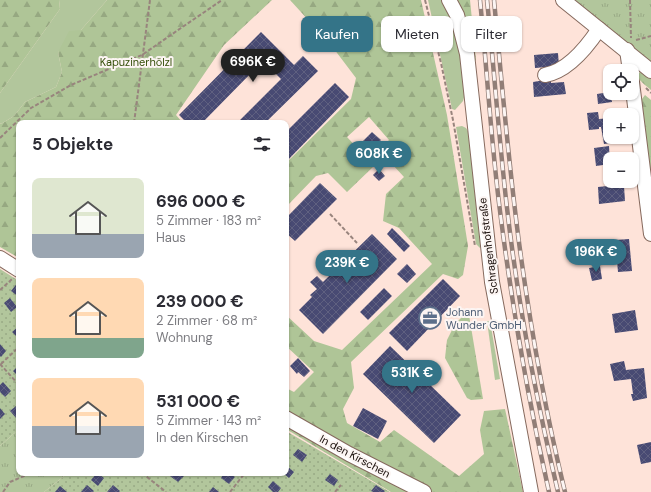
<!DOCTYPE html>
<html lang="de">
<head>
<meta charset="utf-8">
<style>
	:root { --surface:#fff; --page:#f7f7f7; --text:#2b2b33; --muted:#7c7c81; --accent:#347488 }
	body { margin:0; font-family:"DM Sans",sans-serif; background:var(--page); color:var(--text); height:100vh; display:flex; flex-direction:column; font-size:15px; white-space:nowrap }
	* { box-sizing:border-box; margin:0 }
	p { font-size:13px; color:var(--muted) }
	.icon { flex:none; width:22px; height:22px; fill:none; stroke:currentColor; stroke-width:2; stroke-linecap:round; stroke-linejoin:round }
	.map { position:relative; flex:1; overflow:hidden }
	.panel { position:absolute; left:16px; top:120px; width:273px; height:356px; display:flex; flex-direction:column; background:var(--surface); border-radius:8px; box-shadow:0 1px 3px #0004 }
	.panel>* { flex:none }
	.hud { position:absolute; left:301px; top:16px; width:290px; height:36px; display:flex; gap:8px }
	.fabs { position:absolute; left:603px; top:64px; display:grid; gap:8px }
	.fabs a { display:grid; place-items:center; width:36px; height:36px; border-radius:8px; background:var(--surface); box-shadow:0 1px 3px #0004; font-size:20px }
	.price { position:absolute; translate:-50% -34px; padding:0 9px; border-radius:14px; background:var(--accent); color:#fff; font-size:13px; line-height:26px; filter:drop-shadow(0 1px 2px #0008) }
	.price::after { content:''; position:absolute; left:50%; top:24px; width:12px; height:9px; margin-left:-6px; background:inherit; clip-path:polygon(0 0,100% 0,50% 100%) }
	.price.current { background:#222; color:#fff }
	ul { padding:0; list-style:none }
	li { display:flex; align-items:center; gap:12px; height:100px; padding:0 16px }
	li span { display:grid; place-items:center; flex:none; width:112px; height:80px; border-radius:8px; color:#555 }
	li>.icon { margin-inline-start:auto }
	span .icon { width:48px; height:48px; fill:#fffc; stroke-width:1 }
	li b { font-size:17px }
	h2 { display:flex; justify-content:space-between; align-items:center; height:48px; padding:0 16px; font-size:17px }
	.tag { padding:0 14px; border-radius:8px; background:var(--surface); box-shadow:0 1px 3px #0004; font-size:14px; line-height:36px }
	.tag.current { background:var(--accent); color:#fff }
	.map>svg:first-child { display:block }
	.grass { fill:#b2c69c }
	.forest { fill:url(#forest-firs) }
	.park { fill:url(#park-tufts) }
	.garden { fill:url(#garden-dots) }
	.building { fill:url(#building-cross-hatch) }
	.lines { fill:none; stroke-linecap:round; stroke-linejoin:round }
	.minor-casing { stroke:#866a5e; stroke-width:16 }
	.path { stroke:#98847d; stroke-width:2; stroke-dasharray:4 2; stroke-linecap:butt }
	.minor { stroke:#fff; stroke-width:14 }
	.rail-casing { stroke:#917e77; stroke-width:4.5 }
	.rail { stroke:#fcf5f3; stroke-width:3; stroke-dasharray:9; stroke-linecap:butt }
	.labels { text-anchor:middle; stroke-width:4; stroke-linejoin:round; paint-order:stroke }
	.park-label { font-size:11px; fill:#354f09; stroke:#fcf5f3 }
	.street-label { font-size:11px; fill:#160b07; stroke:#fcf5f3 }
	.service-label { font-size:11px; fill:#4e5e75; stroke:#fcf5f3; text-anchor:start }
</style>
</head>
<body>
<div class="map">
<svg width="651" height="492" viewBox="0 0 651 492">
	<defs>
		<pattern id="forest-firs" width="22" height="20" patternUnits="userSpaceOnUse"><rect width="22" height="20" fill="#afc597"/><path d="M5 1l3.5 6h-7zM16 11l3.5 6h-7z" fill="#96a881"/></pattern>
		<pattern id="park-tufts" width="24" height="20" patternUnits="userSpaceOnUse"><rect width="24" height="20" fill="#b2c69c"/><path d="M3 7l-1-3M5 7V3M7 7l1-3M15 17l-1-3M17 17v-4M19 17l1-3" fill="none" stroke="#98a985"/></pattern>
		<pattern id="garden-dots" width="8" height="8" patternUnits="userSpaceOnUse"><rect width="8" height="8" fill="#b2c69c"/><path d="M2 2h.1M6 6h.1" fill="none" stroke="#98a985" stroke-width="1.8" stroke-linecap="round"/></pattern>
		<pattern id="building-cross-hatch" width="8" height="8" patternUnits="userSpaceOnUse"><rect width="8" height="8" fill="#484a73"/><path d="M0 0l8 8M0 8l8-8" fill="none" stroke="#5f6080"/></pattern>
	</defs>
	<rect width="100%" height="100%" fill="#fee3d9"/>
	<g class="grass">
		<path d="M59,0h48l-26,30 -23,22 4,20 -6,15 -31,15 -11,14 -13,8 -1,-1v-30l60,-84z"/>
		<path d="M428,0h16l14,35 7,59 -2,7 -8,9 -3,-1z"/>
		<path d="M462,126l4,2 3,5 13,112 -2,3 -4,-4 -20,-117z"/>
		<path d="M487,321h3l10,58 -5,1z"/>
	</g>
	<g class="forest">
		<path d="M0,0h59l1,9 -60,84z"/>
		<path d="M107,0h165l-48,45 -48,70 7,8h-164v135l-19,-11v-124l1,1 13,-8 11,-14 31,-15 6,-15 -4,-20 11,-21 12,-1z"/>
		<path d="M290,0h131l26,115 21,131 -5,29 -5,4 -15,-5 -92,88 3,26 -11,21 4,14 33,19 14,-12 65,46 25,-22 -4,-24 4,-19 21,-2 18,83h-132l-105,-63v-41l8,4 20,-20 -28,-26v-31l28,26 28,9 90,-86 -33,-36 -16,-7 3,-27 18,-17 -25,-27 10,-10 -20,-23 -22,20 27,29 -27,26 -19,-19 -12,3 -30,31v-44l65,-64 5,-21 -25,-33z"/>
		<path d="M457,0h13l6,60 -3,3z"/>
		<path d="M635,72l8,1 8,6v11c-6,-5 -14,-11 -16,-18z"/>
		<path d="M645,95l6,5v89l-12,-86z"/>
		<path d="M469,315l14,84 -12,1 -4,-2 -22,-40 2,-18 8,-16 7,-7z"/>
	</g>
	<g class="park">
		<path d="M568,0h83v67z"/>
		<path d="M19,429v44h49l-24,19h-44v-46z"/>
	</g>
	<g class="garden">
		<path d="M0,269l19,12v148l-19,17z"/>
		<path d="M286,431l104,61h-346l24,-19h218z"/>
	</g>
	<g class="building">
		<path d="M261,32l33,33 9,-9 15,15 -53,52h-28l44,-44 -18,-18 -61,62h-15l-8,-8z"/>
		<path d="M558,53l1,13 -24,2 -1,-13z"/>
		<path d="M551,79v4l13,-1 2,12 -32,3 -1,-15z"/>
		<path d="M335,83l14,14 -63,65v-30z"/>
		<path d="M610,92l2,10 -14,2 -1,-10z"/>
		<path d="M598,112l1,7 11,-1v19h7v5l-13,2 -3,-17h-2v2l-10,1 -2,-17z"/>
		<path d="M372,132l9,8 -10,11 -9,-9z"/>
		<path d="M609,146l1,18 -14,2 -2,-18z"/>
		<path d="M363,147l6,6 -4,3 -5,-6z"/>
		<path d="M379,169l6,7 -6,5 -6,-6z"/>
		<path d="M320,183l17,16 -42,42 -9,-8v-15z"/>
		<path d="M617,185v2l7,-1 1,15 -26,3 -1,-17z"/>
		<path d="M392,228l18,18 -6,6 -17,-18z"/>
		<path d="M372,234l25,25 -74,75 -24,-24 13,-13 -2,-2 7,-6 -7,-7 7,-6 6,6z"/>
		<path d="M629,239l3,32 -14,1 -3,-32z"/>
		<path d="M407,264l9,10 -9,9 -10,-9z"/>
		<path d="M600,266l2,13 -10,2 -3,-13z"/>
		<path d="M443,279l17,17 -53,55 -18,-18z"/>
		<path d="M19,281v16l-8,-6z"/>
		<path d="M384,288l8,8 -24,24 -8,-8z"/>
		<path d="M10,298l7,9 -6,5 -7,-9z"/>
		<path d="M635,310l3,20 -23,3 -3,-19z"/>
		<path d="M19,326v13l-7,-7z"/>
		<path d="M0,344l6,7 -5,6 -1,-1z"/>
		<path d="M390,346l71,69 -27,28 -71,-69z"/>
		<path d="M298,358l12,13 -6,6 -6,-5 -1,2 -7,-8z"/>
		<path d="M624,361l2,9 18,-2 3,30 -14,3 -2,-7h2l-2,-15 -17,2 -4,-17z"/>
		<path d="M19,365v12l-6,-6z"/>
		<path d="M3,382l8,9 -6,6 -5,-5v-7z"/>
		<path d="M16,406l3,3v9l-2,1 -7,-8z"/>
		<path d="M0,408l5,6 -5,5z"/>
		<path d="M363,408l24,13 -9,18 -25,-13z"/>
		<path d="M651,442v20l-10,2 -4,-19z"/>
		<path d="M298,449l9,6 -5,7 -9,-7z"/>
		<path d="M287,466l7,6 -5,6 -6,-5h3z"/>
		<path d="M97,473l7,5 -6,8 -7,-6z"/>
		<path d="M172,473h8l4,3 -6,6 -8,-6z"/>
		<path d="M224,473h5l6,4 -6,7 -8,-6z"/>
		<path d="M330,474l8,6 -4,6 -9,-6z"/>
		<path d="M273,481l8,7 -3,4h-5l-5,-5z"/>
		<path d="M87,485l7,6 -1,1h-12z"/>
		<path d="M113,485l7,6 -1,1h-12z"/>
		<path d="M376,485l9,6 -1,1h-11l-2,-1z"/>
		<path d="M60,486l7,6h-12z"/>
		<path d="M213,487l6,5h-10z"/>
	</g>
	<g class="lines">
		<g class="minor-casing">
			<g id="minor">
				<path d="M449,0l8,15 10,39 25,228 39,210"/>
				<path d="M563,0l88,71"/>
				<path d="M627,50l3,21"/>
				<path d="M545,75c23,-4 42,-28 54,-46"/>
				<path d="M632,82l19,152"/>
				<path d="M0,258l19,12"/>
				<path d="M286,418l63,36 75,38"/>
			</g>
		</g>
		<g class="path">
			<path d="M425,0l16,63 12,57 22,126"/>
			<path d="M630,0l1,38"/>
			<path d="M636,40l15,-4"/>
			<path d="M646,88l5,5"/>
			<path d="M134,123l16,-123"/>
			<path d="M0,138l31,-30 40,-23 71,-30 39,-27 41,-28"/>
			<path d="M330,214l27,29"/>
			<path d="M0,290l12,-11"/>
			<path d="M0,364l19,21"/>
			<path d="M1,364l18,-17"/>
			<path d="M142,473l24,19"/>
			<path d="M3,492l7,-10 21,-9"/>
			<path d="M230,492l15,-19"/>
			<path d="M335,492l6,-7"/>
		</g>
		<use href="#minor" class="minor"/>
		<g class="rail-casing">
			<g id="rail">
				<path d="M480,0c7,70 11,141 20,211 12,95 28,188 49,281"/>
				<path d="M487,0c7,69 12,139 20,208 11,96 29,190 51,284"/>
				<path d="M494,0c8,85 15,171 27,257 11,79 25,157 44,235"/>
			</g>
		</g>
		<use href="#rail" class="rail"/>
	</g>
	<defs>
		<g id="office-ring" transform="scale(1.15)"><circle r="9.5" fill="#fcf5f3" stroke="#5c6f8a" stroke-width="1.5"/><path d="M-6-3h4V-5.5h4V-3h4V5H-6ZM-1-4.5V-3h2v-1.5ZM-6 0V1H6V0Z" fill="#5c6f8a"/></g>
	</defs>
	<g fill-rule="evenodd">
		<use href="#office-ring" x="430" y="318"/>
	</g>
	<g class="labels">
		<g class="park-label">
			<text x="136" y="66">Kapuzinerhölzl</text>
		</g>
		<g class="street-label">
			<text transform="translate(488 246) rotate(-97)" y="4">Schragenhofstraße</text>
			<text transform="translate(355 456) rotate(28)" y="4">In den Kirschen</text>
		</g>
		<g class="service-label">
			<text x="446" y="316">Johann<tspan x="446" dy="13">Wunder GmbH</tspan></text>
		</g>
	</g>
</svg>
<div class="fabs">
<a><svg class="icon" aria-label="locate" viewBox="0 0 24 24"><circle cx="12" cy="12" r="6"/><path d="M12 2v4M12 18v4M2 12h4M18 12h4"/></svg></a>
<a>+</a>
<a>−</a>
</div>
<b class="price current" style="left:253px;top:83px">696K €</b>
<b class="price" style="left:379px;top:175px">608K €</b>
<b class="price" style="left:596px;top:273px">196K €</b>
<b class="price" style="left:347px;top:284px">239K €</b>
<b class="price" style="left:412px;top:394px">531K €</b>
<div class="hud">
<a class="tag current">Kaufen</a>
<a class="tag">Mieten</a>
<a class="tag">Filter</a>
</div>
<section class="panel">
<h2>5 Objekte<svg class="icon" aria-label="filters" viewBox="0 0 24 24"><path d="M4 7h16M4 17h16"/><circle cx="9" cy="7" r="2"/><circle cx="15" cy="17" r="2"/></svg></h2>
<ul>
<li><span style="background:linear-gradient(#dfe7d0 70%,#9aa5b1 0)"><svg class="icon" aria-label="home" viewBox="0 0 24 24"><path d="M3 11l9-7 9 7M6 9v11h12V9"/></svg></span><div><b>696 000 €</b><p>5 Zimmer · 183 m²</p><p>Haus</p></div></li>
<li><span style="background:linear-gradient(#ffd9b3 75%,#7fa58c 0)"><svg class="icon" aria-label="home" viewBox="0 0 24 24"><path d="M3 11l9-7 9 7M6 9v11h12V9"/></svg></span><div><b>239 000 €</b><p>2 Zimmer · 68 m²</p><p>Wohnung</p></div></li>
<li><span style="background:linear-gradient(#ffd9b3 60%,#9aa5b1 0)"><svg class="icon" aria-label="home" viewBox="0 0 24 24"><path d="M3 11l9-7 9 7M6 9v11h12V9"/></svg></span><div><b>531 000 €</b><p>5 Zimmer · 143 m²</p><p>In den Kirschen</p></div></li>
</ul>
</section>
</div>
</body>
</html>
